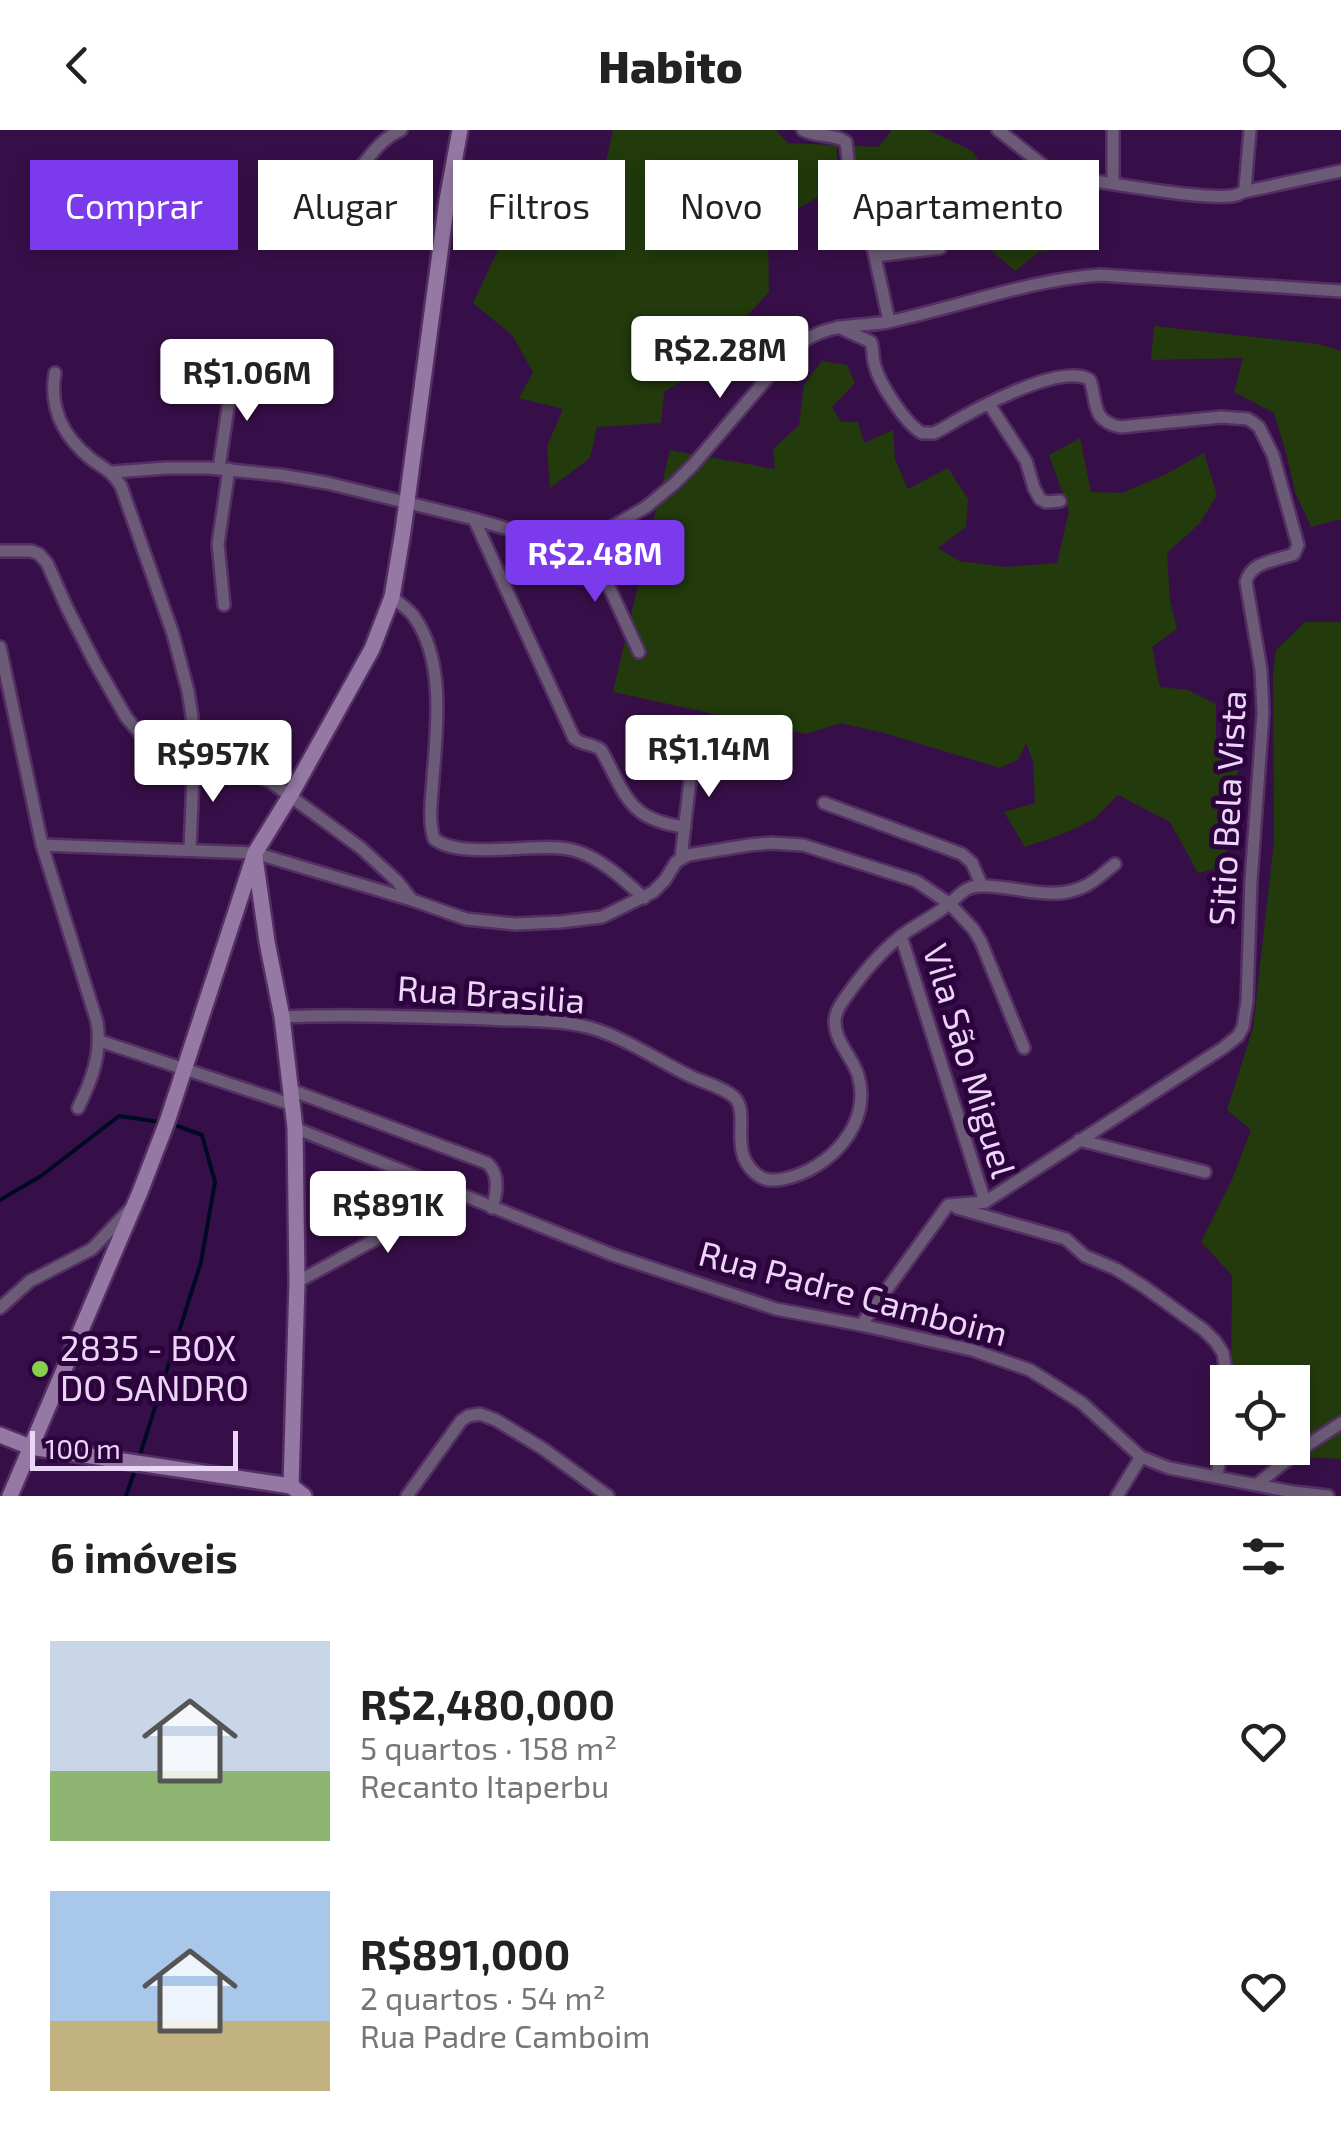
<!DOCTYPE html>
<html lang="pt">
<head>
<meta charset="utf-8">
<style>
	:root { --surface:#fff; --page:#f2f2f2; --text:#222; --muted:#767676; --accent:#7c3aed }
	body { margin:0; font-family:"Exo 2",sans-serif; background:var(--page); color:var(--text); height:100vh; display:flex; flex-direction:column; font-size:38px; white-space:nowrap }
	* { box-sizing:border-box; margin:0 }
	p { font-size:32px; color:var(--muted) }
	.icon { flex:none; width:55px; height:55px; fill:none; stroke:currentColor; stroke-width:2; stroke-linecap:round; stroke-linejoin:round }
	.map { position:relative; height:1366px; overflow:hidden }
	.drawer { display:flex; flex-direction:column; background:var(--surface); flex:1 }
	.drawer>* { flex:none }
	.guide { position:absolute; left:30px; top:30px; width:1282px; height:90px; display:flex; gap:20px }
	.fabs { position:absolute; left:1210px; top:1235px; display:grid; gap:20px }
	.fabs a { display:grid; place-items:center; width:100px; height:100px; border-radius:0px; background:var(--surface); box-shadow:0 5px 15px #0003; font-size:50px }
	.scale { position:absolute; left:30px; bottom:25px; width:208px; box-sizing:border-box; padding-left:10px; border:5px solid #ecd6f8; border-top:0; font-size:28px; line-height:35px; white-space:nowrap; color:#ecd6f8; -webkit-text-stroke:8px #2c033d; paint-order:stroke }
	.price { position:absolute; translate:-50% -85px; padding:0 22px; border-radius:10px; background:#fff; color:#222; font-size:32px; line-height:65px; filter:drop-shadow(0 2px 5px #0008) }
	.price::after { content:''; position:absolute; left:50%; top:60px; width:30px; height:22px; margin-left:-15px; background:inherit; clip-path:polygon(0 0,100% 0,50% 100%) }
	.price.current { background:var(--accent); color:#fff }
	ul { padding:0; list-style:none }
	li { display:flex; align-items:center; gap:30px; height:250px; padding:0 50px }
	li span { display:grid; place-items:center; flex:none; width:280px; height:200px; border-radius:0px; color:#555 }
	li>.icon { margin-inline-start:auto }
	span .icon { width:120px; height:120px; fill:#fffc; stroke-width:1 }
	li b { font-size:42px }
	h2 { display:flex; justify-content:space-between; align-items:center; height:120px; padding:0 50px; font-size:42px }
	.chip { padding:0 35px; border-radius:0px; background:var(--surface); box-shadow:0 5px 15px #0003; font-size:35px; line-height:90px }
	.chip.current { background:var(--accent); color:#fff }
	header { display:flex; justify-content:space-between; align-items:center; height:130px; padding:0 50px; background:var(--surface); font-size:45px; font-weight:800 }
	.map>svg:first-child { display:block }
	.green { fill:#223a0c }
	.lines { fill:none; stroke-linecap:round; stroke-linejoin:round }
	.stream { stroke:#000a22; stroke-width:4 }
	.street-casing { stroke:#542f64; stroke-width:16 }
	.secondary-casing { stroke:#542f64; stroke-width:20 }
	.street { stroke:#6c5b76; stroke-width:11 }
	.secondary { stroke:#9579a4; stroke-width:15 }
	.poi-dot { fill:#87cf4a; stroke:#2c033d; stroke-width:4 }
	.labels { text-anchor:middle; stroke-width:10; stroke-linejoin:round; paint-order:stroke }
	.street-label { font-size:35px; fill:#ecd6f8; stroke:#2c033d }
	.poi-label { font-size:35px; fill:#ecd6f8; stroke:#2c033d; text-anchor:start }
</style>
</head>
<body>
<header><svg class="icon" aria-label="back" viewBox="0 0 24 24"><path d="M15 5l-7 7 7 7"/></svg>Habito<svg class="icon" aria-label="search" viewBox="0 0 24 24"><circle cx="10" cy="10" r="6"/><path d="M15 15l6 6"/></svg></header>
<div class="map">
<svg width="1341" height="1366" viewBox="0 0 1341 1366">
	<rect width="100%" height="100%" fill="#370f48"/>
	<g class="green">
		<path d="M613,0h163l12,13 90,4 14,-17h35l12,5 33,16 19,26 22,-12 21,22 29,4 27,53 -51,8 -24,19 -39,-33 -37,-16 -37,-23 -65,-54v40l-69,42 1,65 -40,43 -18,28 -47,29 -3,31 -64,4 -7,31 -40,30 -3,-42 16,-37 -44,-11 14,-26 -21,-37 -39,-32 25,-53 30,-28 2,-32 36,-13 39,-10z"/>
		<path d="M1154,196l164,18 23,7v168l-30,8 -16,-35 -8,-36 -13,-43 -40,-21 9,-34 -92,2z"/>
		<path d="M822,231l25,4 8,18 -23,24 9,15h17l6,21 29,-13 2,30 13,29 40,-21 20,31 -2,28 -28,21 21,13 46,6 52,-4 12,-52 -20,-56 31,-17 11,54 31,1 44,-19 38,-21 13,42 -17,28 -33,30 3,47 7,29 -25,18 8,40 28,3 28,14v39l24,9 -16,115 -26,6 -28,-51 -52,-27 -24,24 -29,14 -40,14 -21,-35 31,-9 -2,-42 -7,-18 -7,16 -19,9 -116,-35 -43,-10 -35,11 -193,-42 57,-242 105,19 -2,-20 26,-24 5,-41z"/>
		<path d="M1305,492h36v837l-110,-5v-6h61v-66h-61l1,-107 -31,-33 32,-65 18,-47 -24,-20 26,-82 21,-187 -1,-167 3,-24z"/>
	</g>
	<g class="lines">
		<g class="stream">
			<path d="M0,1070l41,-24 78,-60 41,6"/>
			<path d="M139,1328l62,-196 14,-80 -13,-47 -33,-12"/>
			<path d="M126,1366l10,-29"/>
		</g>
		<g class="street-casing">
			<g id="street">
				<path d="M803,0c13,8 32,3 43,12l4,36 12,19 27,124"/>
				<path d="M998,0l50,39 25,9c30,3 146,26 166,16 3,-1 4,-3 6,-5l5,-59"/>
				<path d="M1113,53v-53"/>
				<path d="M1243,62l98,-21"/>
				<path d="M277,89c36,-7 64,-29 88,-57 11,-14 19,-24 36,-32"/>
				<path d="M875,126l65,-8"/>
				<path d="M838,197l33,15c3,9 1,16 4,24 5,19 31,58 47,67h12l8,-4c28,-17 119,-68 148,-49 8,25 1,40 30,47l101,-10 27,2 6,4 5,4 14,28 25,90 -4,9c-18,7 -43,7 -48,28l15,88 2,43 -12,168 -4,120 -4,26 -5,9 -15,12 -238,154 -37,3 -87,120"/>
				<path d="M55,243c-6,36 8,63 36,86 15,11 20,11 30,27l52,148 15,57 4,25 1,61 -3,73"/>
				<path d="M989,274l37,57 8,27 6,11 6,3 14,-1"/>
				<path d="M219,338l14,-94"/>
				<path d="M113,342l54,-4h42l71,7 47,8 147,36 68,20 46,2 58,-34 28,-23 19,-19 94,-110c10,-9 19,-17 32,-22 22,-9 46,-7 69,-11 71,-15 139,-42 212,-47l241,16"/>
				<path d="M474,389l100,219c9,8 19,5 27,12 25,44 26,70 84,77"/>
				<path d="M588,411l51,111"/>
				<path d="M0,421h31l8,3 8,9 20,45 28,55 31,54 20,24 24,13 81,19 20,9 90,66 36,33 15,19"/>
				<path d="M392,467c8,7 18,13 23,21 30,44 22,110 18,159 -1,21 -5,42 1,62 30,22 103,2 139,11 27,7 51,30 71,48"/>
				<path d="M224,475l-6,-61 11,-75"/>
				<path d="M0,517l42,198 55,177c5,31 -5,58 -19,86"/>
				<path d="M824,673l138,51 10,9 10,23"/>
				<path d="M42,715l213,8 157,47 54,19 49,5 45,-2 42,-5 51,-25 12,-12 11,-18 12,-7 61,-10 22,-2 32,2 113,36 34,23 24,26 7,12 43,106"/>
				<path d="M681,728l14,-121"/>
				<path d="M901,806l84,266"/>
				<path d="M282,887c69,-3 136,0 204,2 34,2 72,0 105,9 32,9 65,31 95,46 14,8 36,12 48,23 17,16 -6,53 21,76 9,8 17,8 28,6 46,-9 90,-55 75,-104 -6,-19 -24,-34 -23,-55 1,-12 11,-23 18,-33 15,-20 31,-39 52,-54 14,-10 31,-18 44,-29 11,-9 16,-18 32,-18 35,-1 70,17 104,0 11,-5 21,-15 30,-22"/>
				<path d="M100,911l193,64"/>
				<path d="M291,960l196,73c13,11 10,30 5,45"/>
				<path d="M295,998l318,127 163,54 85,16 111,25 58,20 52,33 59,54 28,11 124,24 35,4"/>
				<path d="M1079,1010l126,32"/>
				<path d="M957,1078l109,31 19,17 31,13 27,17 61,44 11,11 8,12 5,30"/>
				<path d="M297,1152l162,-88"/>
				<path d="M0,1178l30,-27 62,-32 38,-40"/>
				<path d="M1217,1345l11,-65"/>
				<path d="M1257,1354l46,-36 38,-25"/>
				<path d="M407,1366l54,-75 7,-5 12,-2 16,6 46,28 66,48"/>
				<path d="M1117,1366l24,-39"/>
			</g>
		</g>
		<g class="secondary-casing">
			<g id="secondary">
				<path d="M255,727l12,85 15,75 13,111 2,154 -6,204"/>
				<path d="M0,1305l30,12 261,39 13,10"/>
				<path d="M10,1366l130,-304 27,-70 88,-269 35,-57 82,-147 20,-52 11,-66 44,-331 13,-70"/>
			</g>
		</g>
		<use href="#street" class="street"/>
		<use href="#secondary" class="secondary"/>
	</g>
	<circle class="poi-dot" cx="40" cy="1239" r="10"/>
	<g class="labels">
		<g class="street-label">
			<text transform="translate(1228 678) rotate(-87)" y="12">Sitio Bela Vista</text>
			<text transform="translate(491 865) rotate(4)" y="12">Rua Brasilia</text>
			<text transform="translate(969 931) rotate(73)" y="12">Vila São Miguel</text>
			<text transform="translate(853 1164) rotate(15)" y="12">Rua Padre Camboim</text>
		</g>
		<g class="poi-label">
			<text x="60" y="1231">2835 - BOX<tspan x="60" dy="40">DO SANDRO</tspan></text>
		</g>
	</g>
</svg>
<div class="fabs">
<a><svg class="icon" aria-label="locate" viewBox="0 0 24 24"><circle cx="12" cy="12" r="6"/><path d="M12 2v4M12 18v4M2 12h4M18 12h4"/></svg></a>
</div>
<div class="scale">100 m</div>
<b class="price" style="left:720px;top:271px">R$2.28M</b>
<b class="price" style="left:247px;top:294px">R$1.06M</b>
<b class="price current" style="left:595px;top:475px">R$2.48M</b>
<b class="price" style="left:709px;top:670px">R$1.14M</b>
<b class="price" style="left:213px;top:675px">R$957K</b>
<b class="price" style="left:388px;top:1126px">R$891K</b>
<div class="guide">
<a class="chip current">Comprar</a>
<a class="chip">Alugar</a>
<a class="chip">Filtros</a>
<a class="chip">Novo</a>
<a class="chip">Apartamento</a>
</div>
</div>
<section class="drawer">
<h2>6 imóveis<svg class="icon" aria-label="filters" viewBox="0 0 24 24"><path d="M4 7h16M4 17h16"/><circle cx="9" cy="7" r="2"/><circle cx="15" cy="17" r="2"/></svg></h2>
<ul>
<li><span style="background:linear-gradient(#c9d6e8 65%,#8fb573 0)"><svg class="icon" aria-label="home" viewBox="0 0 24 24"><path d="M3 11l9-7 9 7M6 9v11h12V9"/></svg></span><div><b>R$2,480,000</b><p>5 quartos · 158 m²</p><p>Recanto Itaperbu</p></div><svg class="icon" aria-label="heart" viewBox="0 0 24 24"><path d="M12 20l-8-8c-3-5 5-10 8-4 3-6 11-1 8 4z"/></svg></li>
<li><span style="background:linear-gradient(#a9c7e8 65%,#c2b280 0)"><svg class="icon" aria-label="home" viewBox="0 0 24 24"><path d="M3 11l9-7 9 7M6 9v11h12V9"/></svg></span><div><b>R$891,000</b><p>2 quartos · 54 m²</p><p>Rua Padre Camboim</p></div><svg class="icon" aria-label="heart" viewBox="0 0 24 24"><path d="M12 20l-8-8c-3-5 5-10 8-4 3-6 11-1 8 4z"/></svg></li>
</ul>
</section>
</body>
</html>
